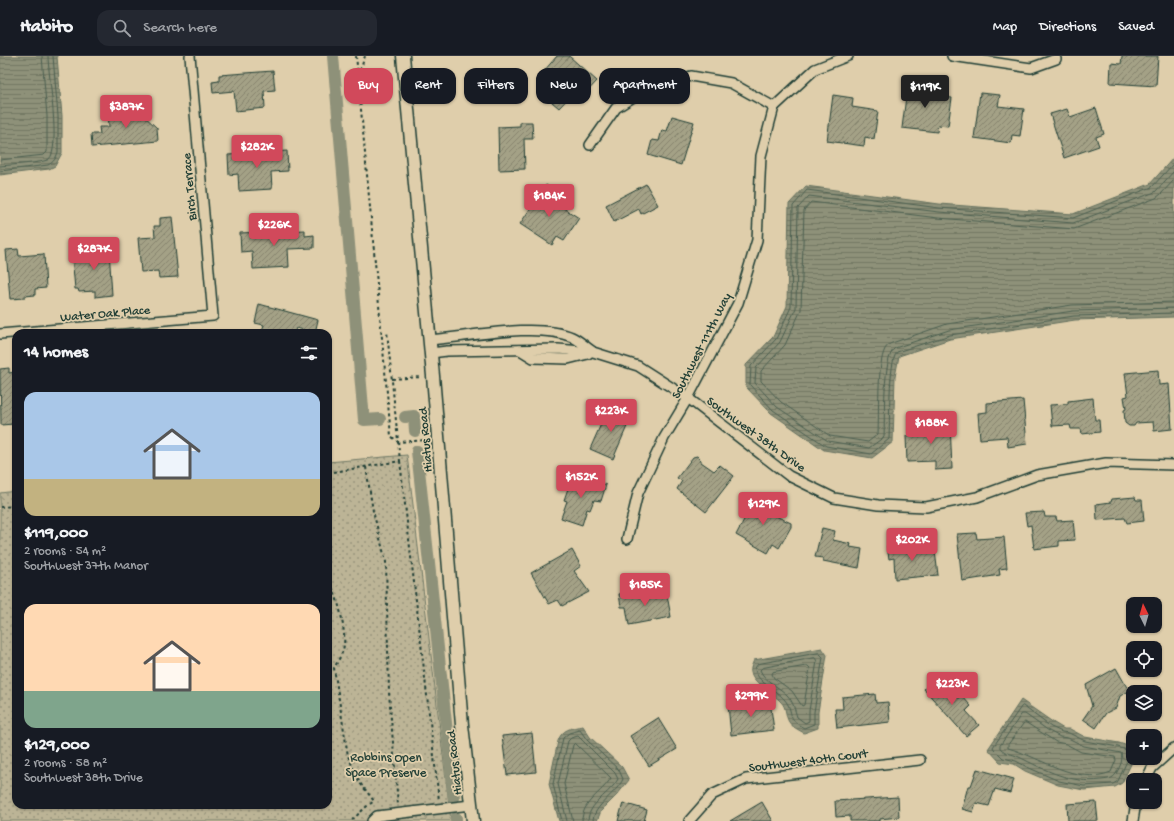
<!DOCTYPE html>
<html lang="en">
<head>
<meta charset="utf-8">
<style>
	:root { --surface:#171b24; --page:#242831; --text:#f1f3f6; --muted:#9ea1a6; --line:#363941; --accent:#d1495b }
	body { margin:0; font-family:"Gochi Hand",sans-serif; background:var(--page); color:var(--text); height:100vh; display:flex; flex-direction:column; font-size:15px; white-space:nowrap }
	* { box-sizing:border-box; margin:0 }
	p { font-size:13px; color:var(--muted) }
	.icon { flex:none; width:22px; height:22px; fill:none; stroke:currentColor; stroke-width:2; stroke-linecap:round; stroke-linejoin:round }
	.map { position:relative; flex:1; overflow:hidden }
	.side { position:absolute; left:12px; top:273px; width:320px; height:480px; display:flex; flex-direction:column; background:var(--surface); border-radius:12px; box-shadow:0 1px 3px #0004 }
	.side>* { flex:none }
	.hud { position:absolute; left:344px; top:12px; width:380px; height:36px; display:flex; gap:8px }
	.needle { width:26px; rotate:355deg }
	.buttons { position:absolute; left:1126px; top:541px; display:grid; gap:8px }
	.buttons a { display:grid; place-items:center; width:36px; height:36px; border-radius:8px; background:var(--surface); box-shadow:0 1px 3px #0004; font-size:20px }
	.price { position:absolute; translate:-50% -34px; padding:0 9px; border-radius:4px; background:var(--accent); color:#fff; font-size:13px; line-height:26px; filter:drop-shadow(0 1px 2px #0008) }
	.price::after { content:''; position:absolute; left:50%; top:24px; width:12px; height:9px; margin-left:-6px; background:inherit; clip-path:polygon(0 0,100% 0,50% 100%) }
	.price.active { background:#222; color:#fff }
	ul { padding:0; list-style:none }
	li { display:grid; align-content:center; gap:8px; height:212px; padding:0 12px }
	li span { display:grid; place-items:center; height:124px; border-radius:12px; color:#555 }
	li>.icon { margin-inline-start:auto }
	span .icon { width:72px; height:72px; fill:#fffc; stroke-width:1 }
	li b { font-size:17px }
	h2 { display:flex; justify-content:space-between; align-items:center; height:48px; padding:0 12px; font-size:17px }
	.pill { padding:0 14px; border-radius:12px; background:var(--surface); box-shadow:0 1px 3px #0004; font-size:14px; line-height:36px }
	.pill.active { background:var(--accent); color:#fff }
	header { display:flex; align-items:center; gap:24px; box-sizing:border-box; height:56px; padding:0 20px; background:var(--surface); border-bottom:1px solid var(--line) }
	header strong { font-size:19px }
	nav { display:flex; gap:22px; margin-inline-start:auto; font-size:14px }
	.search { width:280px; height:36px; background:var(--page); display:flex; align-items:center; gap:10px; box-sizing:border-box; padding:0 14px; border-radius:12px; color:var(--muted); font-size:15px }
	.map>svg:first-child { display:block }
	.park { fill:url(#park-dots); stroke:#6e7865 }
	.water { fill:url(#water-rules); stroke:#626f5d }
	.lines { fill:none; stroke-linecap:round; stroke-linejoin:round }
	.shore { stroke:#4b5f50; stroke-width:1 }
	.canal { stroke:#8e9179; stroke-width:12 }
	.building { fill:url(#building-hatch); stroke:#1f3d34 }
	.minor-casing { stroke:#1f3d34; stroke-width:12 }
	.tertiary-casing { stroke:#1f3d34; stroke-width:15 }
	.path { stroke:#1f3d34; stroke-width:2; stroke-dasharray:3 3; stroke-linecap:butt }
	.minor { stroke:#dfceab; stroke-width:9 }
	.tertiary { stroke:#dfceab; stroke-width:12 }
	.labels { text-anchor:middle; stroke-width:3.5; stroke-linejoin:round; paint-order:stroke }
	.street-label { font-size:13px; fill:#1f3d34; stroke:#dfceab }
	.park-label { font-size:13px; fill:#274339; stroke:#dfceab }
</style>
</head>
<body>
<header>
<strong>Habito</strong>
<div class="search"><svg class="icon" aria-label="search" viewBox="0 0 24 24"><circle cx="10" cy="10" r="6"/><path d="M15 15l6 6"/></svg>Search here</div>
<nav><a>Map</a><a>Directions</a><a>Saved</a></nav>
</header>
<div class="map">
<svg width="1174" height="765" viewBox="0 0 1174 765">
	<defs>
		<pattern id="park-dots" width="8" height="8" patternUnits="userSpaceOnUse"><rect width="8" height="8" fill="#bcb496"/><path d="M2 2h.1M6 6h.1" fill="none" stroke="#98947b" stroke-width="1.8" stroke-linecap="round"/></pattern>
		<pattern id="water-rules" width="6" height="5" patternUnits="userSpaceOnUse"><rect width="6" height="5" fill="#8e9179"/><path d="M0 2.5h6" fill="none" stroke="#737864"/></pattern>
		<pattern id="building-hatch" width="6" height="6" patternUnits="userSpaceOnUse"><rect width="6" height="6" fill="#a4a186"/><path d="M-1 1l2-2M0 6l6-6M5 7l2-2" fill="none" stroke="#85846e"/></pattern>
	</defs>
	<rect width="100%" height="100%" fill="#dfceab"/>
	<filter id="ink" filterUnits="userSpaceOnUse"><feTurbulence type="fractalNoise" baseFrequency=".025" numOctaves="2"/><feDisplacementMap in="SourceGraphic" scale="8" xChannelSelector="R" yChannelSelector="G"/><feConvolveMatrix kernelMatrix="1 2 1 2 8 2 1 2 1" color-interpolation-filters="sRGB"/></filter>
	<g filter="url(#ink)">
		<path class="park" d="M407,399l44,366h-451v-328l16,-2v314h312v-343z"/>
		<g class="water">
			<path d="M0,0h57l5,60v37l-7,13 -6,3 -49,6z"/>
			<path d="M1174,101v160l-99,3 -125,19 -51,17 -4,21 -2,65 -21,16 -48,-8 -53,-37 -25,-26v-22l27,-28 14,-31 2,-102 17,-18 133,18 134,10 77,-30z"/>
			<path d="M822,592l5,7 -9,57v16l-14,5c-5,-3 -12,-6 -15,-11 -4,-6 -2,-14 -8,-20 -7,-8 -25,-17 -29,-27 -3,-5 0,-10 2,-15z"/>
			<path d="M1021,644l33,23 10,6h6l15,8 34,6 9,3 2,3 2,13 -10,21 -7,4 -31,3 -26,-5 -33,-14 -11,-7 -14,-2 -12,-13z"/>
			<path d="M583,670l7,11 32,30 7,13 -12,15 -16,16 -4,10h-38l-10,-37 9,-43c4,-12 13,-13 25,-15z"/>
		</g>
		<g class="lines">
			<g class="shore">
				<path d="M0,104l44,-5 3,-3v-36l-5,-60"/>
				<path d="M1174,107l-22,24 -79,31 -134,-10 -132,-18 -14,16 -2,101 -15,32 -25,27 -1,19 23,25 53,36 45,8 18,-15c1,-15 -1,-77 8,-87l53,-17 124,-19 100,-3"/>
				<path d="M0,110c8,-1 45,-3 49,-7 12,-10 -1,-85 -1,-103"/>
				<path d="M0,115l48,-6c6,-3 8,-7 10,-13v-36l-5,-60"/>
				<path d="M1174,115l-19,21 -82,31 -134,-11 -130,-16 -11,12 -2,100 -16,34 -24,26 -1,15 22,24 51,34 41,7 15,-11c1,-17 -2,-80 11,-89l54,-18 124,-19 101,-3"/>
				<path d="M1174,124l-13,14 -5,4 -82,31 -136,-11 -127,-16 -7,8 -3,100 -16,35 -24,26v10l20,21 49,34 38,6 10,-8c1,-20 -1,-69 7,-85 2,-3 4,-5 7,-6l55,-19 125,-19 102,-3"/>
				<path d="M819,597l4,4 -9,55v12l-10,4c-19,-10 -9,-17 -20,-29 -9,-10 -28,-17 -29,-31l3,-4z"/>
				<path d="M815,602l2,3 -8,50v10l-4,2 -8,-6c-2,-7 -4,-15 -9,-21 -8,-9 -23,-14 -28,-26l2,-2z"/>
				<path d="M808,610l2,2 -6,37 -2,1 -10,-15 -18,-13 -2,-4 1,-2z"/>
				<path d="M1023,650l28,21 11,5 7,1 16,8 33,6 8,3 1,11 -9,20 -5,3 -29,2 -25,-5 -32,-14 -11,-6 -13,-3 -9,-9 -1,-2 28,-40z"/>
				<path d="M1022,658h3l24,17 11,6 8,1 16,8 37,7c2,7 0,11 -3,17 -4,9 -8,9 -17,10 -30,4 -56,-10 -82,-23 -8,-4 -12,-2 -19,-9v-2z"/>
				<path d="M1025,666l31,20 10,2 15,8 34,5 1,3 -5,12c-33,14 -73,-16 -103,-24v-3z"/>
				<path d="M562,765l-9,-37 10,-46 6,-5 11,-3 7,10 32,30 4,9c-6,14 -30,27 -30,42"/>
				<path d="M567,765l-9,-37 10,-43 3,-3 7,-2 37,37 3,6c-8,15 -30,24 -30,42"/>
				<path d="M573,765l-9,-37 9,-39 2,-2 36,35c-9,15 -29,23 -29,43"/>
			</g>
			<g class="canal">
				<path d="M333,0l31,364 16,-1"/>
				<path d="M405,361l9,-1 1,15"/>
				<path d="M417,395l37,347"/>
				<path d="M456,762v3"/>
			</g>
		</g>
		<g class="building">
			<path d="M557,0h12l28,25 -13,14 -7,-6 -18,19 -20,-17 5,-6 -7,-6z"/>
			<path d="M1122,0h36l-2,30 -46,-3 1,-20 10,1z"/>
			<path d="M273,15l2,19 -11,1 1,17 -29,3 -2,-20 -21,2 -1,-11 7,-1v-6z"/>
			<path d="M908,25l19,3 -1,11 26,3 -4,28 -10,-1 -1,7 -35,-4z"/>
			<path d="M980,37l20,2 -2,11 26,3 -4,27 -8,-1 -1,8 -37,-5z"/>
			<path d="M833,39l20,3 -1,9 26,4 -4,28 -9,-2 -1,9 -37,-5z"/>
			<path d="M139,51l1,5 17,16 1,13 -66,6 -1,-13h9l-1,-7h10l-1,-18z"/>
			<path d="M1096,52l8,26 -8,3 3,9 -35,12 -14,-44 17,-5 3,8z"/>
			<path d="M672,60l22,6 -13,43 -33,-10 4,-15 7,1 3,-11 5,1z"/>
			<path d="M520,66h12l1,17h-9l1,30 -26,1 -1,-43 22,-1z"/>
			<path d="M287,95l1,20 -17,1 1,17 -33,2 -1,-17 -9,1 -1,-20z"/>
			<path d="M646,128l12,21 -17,9 -2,-5 -25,13 -8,-17z"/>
			<path d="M546,129l16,11 -5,8 22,14 -15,23 -7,-4 -5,8 -32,-21z"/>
			<path d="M172,161l6,60 -19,1 -1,-7 -17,1 -3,-34 17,-1 -1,-11h6v-8z"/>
			<path d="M305,174v6l9,-1v13l-26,1 1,18 -36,2 -1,-18 -11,1 -1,-19z"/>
			<path d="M113,187l-4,7 3,45 -17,2v-6l-16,1 -1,-3h-3l-3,-33 17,-1 -1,-10z"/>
			<path d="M18,193l1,7 25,-2 2,34 -11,1v6l-10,1v2l-15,1 -4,-49z"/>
			<path d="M259,248l59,16 -3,13 -19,-5 -2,5h-33l3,-8 -9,-2z"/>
			<path d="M9,312v5l7,-1v44h-3l1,8 -13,1 -1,-56z"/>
			<path d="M1158,314l1,15 10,-1 3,45 -18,2 -1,-9 -17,1 -2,3h-5l-4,-3 -1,-13 2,-1 -2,-12 4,-1 -3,-23z"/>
			<path d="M1093,342l2,22h4l1,12 -18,2 -1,-5h-10l-1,-4 -18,1 -2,-21 18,-1v-3z"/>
			<path d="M1023,344l4,44 -19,3 -1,-10 -27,2 -2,-26 9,-1v-9z"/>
			<path d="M609,350l22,11 -18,42 -23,-10z"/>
			<path d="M950,367l2,46 -17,1v-9l-28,1 -1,-26 7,-1 -1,-9z"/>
			<path d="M697,400l4,4v2l13,9 6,-6 14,11 -28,36 -29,-23 5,-8 -5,-3 16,-21z"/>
			<path d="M572,421l22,7 1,-4 11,5 -5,16 -7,-1 -4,10 -3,-1 -5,16 -21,-7 6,-17 -3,-1z"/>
			<path d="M757,439l17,10 -5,8 22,10v4l-12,21 -6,-4 -5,9 -32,-18z"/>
			<path d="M1135,441l1,3h6l2,21 -17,2 -2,-5 -28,2 -1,-16 15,-2 1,-3z"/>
			<path d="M1044,456l1,5h11l1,4 16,-1 2,20 -16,1v5l-25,3 -3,-24 -4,1 -2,-13z"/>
			<path d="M822,472l13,3 -2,9 18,4 -1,3 12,2 -3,19 -36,-7v-3l-8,-1z"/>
			<path d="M976,477l1,6 27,-2 3,31 -8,1 1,6 -38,6 -5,-47z"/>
			<path d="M906,488v5l11,-1 2,4 16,-1 3,24 -43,4 -1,-21 -5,1 -2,-13z"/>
			<path d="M572,494l9,16 -7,5 15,21 -27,14 -4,-6 -9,4 -18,-31z"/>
			<path d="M637,534l1,6 10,-2 1,4 18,-3 4,22 -42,8 -3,-18h-5l-2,-13z"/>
			<path d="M1116,612l13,23 -9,5 -4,12 -10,5 -10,15 -13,-9 9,-13 -6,-21z"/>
			<path d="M938,620l20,22 3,-3 10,11 -5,5 13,14 -13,11 -42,-47z"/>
			<path d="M875,638l1,9 12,-1 2,20 -53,6 -2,-19h8l-1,-12z"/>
			<path d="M770,645l4,29 -43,5 -3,-30z"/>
			<path d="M658,662l19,31 -28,17 -19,-30z"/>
			<path d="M532,677l4,39 -29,3 -5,-39z"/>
			<path d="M977,713l37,10 -4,14 -15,-4 -6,17 -13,-3 -3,9 -11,-3 6,-23h3z"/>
			<path d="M898,741l1,20 -19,2v2h-30v-5l-14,1 -1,-16z"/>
			<path d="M762,746l11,19h-43z"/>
			<path d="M1096,746l2,19h-30l-1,-17z"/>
			<path d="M623,747l24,7 -3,11h-26z"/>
		</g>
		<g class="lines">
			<g class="minor-casing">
				<g id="minor">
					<path d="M952,0l79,12 25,-9"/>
					<path d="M774,51l41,-38 33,-13"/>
					<path d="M590,89l26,-37 33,-21 42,-11 40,7 43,24"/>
					<path d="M0,278l213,-18 -23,-260"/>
					<path d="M429,284c38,-3 109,-18 143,-3 7,3 14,10 20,14"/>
					<path d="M520,294l13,8 35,1 20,-5"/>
					<path d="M431,297l16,-2 111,-2 35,3 45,14 50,32 101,78 45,22 44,7 48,2 51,-10 60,-22 69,-12 68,2"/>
					<path d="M627,483l11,-46 26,-55 24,-40 50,-95 19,-63 4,-84 13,-49"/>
					<path d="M1146,724l6,-12 22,-20"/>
					<path d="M372,765l5,-5 94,-11"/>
					<path d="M689,765l23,-26 34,-16 174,-19"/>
					<path d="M1133,765l3,-19"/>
				</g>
			</g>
			<g class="tertiary-casing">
				<path id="tertiary" d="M403,0l30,320 29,349 11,96"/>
			</g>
			<g class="path">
				<path d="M356,0l2,19"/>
				<path d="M365,0l-7,21 33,359 7,6 29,-2"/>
				<path d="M392,323l29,-2"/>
				<path d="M400,405l39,339"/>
				<path d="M366,411l7,44 13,51 3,131 9,112"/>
				<path d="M328,417l72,-12 -13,-130"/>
				<path d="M0,451l16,-1"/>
				<path d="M328,527c10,7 18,50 16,62 -1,8 -6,16 -10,23l14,88 12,27 14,18 -8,6 -15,14"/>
			</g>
			<use href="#minor" class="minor"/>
			<use href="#tertiary" class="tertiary"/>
		</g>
	</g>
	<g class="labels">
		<g class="street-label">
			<text transform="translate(188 131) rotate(-95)" y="5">Birch Terrace</text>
			<text transform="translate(105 256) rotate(-5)" y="5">Water Oak Place</text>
			<text transform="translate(700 289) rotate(-63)" y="5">Southwest 111th Way</text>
			<text transform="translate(757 377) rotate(36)" y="5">Southwest 38th Drive</text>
			<text transform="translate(424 384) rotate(-95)" y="5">Hiatus Road</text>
			<text transform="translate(808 703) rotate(-7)" y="5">Southwest 40th Court</text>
			<text transform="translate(453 707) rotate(-96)" y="5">Hiatus Road</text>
		</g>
		<g class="park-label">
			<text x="386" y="705">Robbins Open<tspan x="386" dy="15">Space Preserve</tspan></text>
		</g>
	</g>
</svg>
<div class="buttons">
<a><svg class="needle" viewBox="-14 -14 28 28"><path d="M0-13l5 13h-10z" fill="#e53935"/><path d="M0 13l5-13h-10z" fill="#9ea1a6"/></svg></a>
<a><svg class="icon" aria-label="locate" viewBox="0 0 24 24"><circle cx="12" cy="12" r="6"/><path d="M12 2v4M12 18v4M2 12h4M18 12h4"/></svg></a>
<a><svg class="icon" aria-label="layers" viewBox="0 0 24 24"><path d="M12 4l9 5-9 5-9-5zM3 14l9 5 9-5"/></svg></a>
<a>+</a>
<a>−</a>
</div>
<b class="price active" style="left:925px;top:53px">$119K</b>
<b class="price" style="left:126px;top:73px">$387K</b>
<b class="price" style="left:257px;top:113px">$282K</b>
<b class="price" style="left:549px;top:162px">$184K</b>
<b class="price" style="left:274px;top:191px">$226K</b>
<b class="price" style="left:94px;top:215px">$287K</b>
<b class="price" style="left:611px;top:377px">$223K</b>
<b class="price" style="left:931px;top:389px">$188K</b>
<b class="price" style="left:581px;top:443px">$152K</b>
<b class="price" style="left:763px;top:470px">$129K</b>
<b class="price" style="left:912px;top:506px">$202K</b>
<b class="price" style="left:645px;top:551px">$185K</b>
<b class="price" style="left:952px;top:650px">$223K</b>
<b class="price" style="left:751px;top:662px">$299K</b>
<div class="hud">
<a class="pill active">Buy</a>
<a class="pill">Rent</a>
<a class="pill">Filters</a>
<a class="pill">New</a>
<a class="pill">Apartment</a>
</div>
<section class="side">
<h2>14 homes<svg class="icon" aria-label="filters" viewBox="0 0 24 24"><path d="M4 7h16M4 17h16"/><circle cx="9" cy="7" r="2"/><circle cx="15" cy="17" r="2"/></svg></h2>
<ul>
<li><span style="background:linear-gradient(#a9c7e8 70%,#c2b280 0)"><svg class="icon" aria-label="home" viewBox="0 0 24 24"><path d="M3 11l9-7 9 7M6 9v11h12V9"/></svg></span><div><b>$119,000</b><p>2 rooms · 54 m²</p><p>Southwest 37th Manor</p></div></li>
<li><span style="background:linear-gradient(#ffd9b3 70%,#7fa58c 0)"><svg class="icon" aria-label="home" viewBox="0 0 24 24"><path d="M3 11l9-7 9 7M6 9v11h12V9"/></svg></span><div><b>$129,000</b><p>2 rooms · 58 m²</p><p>Southwest 38th Drive</p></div></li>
</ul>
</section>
</div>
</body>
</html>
